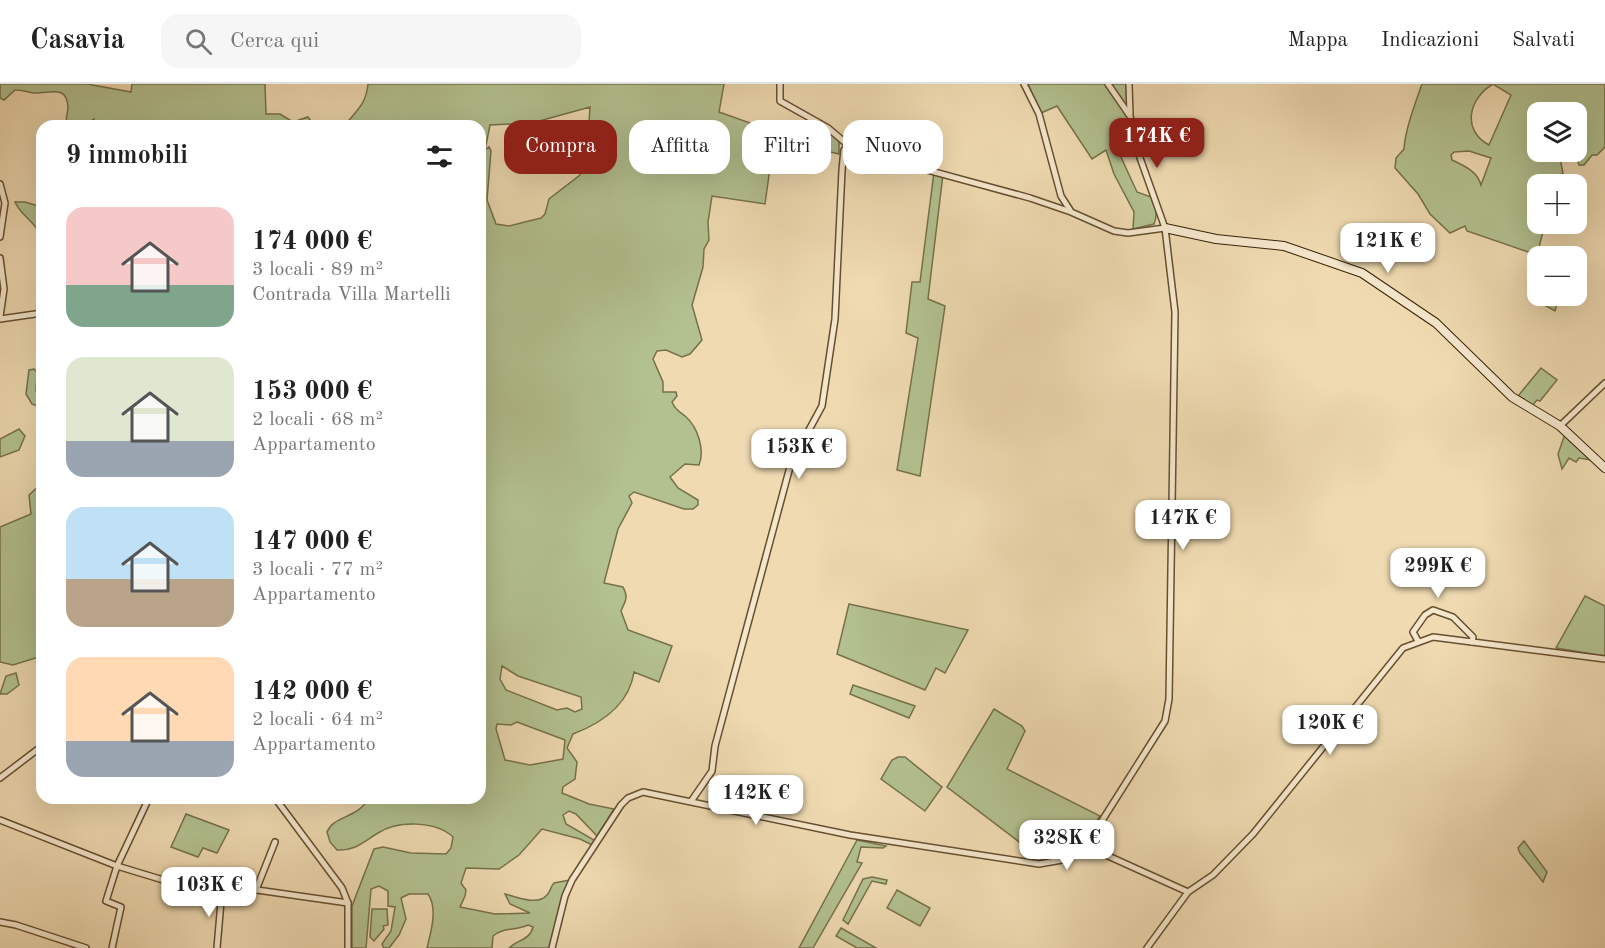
<!DOCTYPE html>
<html lang="it">
<head>
<meta charset="utf-8">
<style>
	:root { --surface:#fff; --page:#f6f6f6; --text:#222; --muted:#767676; --line:#e0e0e0; --accent:#8f2418 }
	body { margin:0; font-family:"Old Standard TT",serif; background:var(--page); color:var(--text); height:100vh; display:flex; flex-direction:column; font-size:22px; white-space:nowrap }
	* { box-sizing:border-box; margin:0 }
	p { font-size:20px; color:var(--muted) }
	.icon { flex:none; width:33px; height:33px; fill:none; stroke:currentColor; stroke-width:2; stroke-linecap:round; stroke-linejoin:round }
	.map { position:relative; flex:1; overflow:hidden }
	.drawer { position:absolute; left:36px; top:36px; width:450px; height:684px; display:flex; flex-direction:column; background:var(--surface); border-radius:18px; box-shadow:0 6px 24px #0002 }
	.drawer>* { flex:none }
	.banner { position:absolute; left:504px; top:36px; width:570px; height:54px; display:flex; gap:12px }
	.controls { position:absolute; left:1527px; top:18px; display:grid; gap:12px }
	.controls a { display:grid; place-items:center; width:60px; height:60px; border-radius:12px; background:var(--surface); box-shadow:0 6px 24px #0002; font-size:30px }
	.price { position:absolute; translate:-50% -51px; padding:0 14px; border-radius:12px; background:#fff; color:#222; font-size:20px; line-height:39px; filter:drop-shadow(0 2px 3px #0008) }
	.price::after { content:''; position:absolute; left:50%; top:36px; width:18px; height:14px; margin-left:-9px; background:inherit; clip-path:polygon(0 0,100% 0,50% 100%) }
	.price.active { background:var(--accent); color:#fff }
	ul { padding:0; list-style:none }
	li { display:flex; align-items:center; gap:18px; height:150px; padding:0 30px }
	li span { display:grid; place-items:center; flex:none; width:168px; height:120px; border-radius:18px; color:#555 }
	li>.icon { margin-inline-start:auto }
	span .icon { width:72px; height:72px; fill:#fffc; stroke-width:1 }
	li b { font-size:26px }
	h2 { display:flex; justify-content:space-between; align-items:center; height:72px; padding:0 30px; font-size:26px }
	.chip { padding:0 21px; border-radius:18px; background:var(--surface); box-shadow:0 6px 24px #0002; font-size:21px; line-height:54px }
	.chip.active { background:var(--accent); color:#fff }
	header { display:flex; align-items:center; gap:36px; box-sizing:border-box; height:84px; padding:0 30px; background:var(--surface); border-bottom:2px solid var(--line) }
	header strong { font-size:28px }
	nav { display:flex; gap:33px; margin-inline-start:auto; font-size:21px }
	.search { width:420px; height:54px; background:var(--page); display:flex; align-items:center; gap:15px; box-sizing:border-box; padding:0 21px; border-radius:18px; color:var(--muted); font-size:22px }
	.map>svg:first-child { display:block }
	.green { fill:#b3c190; stroke:#76714a; stroke-width:1.5; fill-rule:evenodd }
	.lines { fill:none; stroke-linecap:round; stroke-linejoin:round }
	.street-casing { stroke:#664f30; stroke-width:8 }
	.secondary-casing { stroke:#382105; stroke-width:10 }
	.street { stroke:#f5e7cc; stroke-width:5 }
	.secondary { stroke:#f5e7cc; stroke-width:8 }
</style>
</head>
<body>
<header>
<strong>Casavia</strong>
<div class="search"><svg class="icon" aria-label="search" viewBox="0 0 24 24"><circle cx="10" cy="10" r="6"/><path d="M15 15l6 6"/></svg>Cerca qui</div>
<nav><a>Mappa</a><a>Indicazioni</a><a>Salvati</a></nav>
</header>
<div class="map">
<svg width="1605" height="864" viewBox="0 0 1605 864">
	<rect width="100%" height="100%" fill="#efdab1"/>
	<filter id="stains"><feTurbulence type="fractalNoise" baseFrequency=".00333" numOctaves="4"/><feColorMatrix values="0 0 0 0 .2 0 0 0 0 .09 0 0 0 0 .02 0 0 0 .5 -.17"/></filter>
	<radialGradient id="worn" r=".72"><stop offset=".6" stop-color="#630" stop-opacity="0"/><stop offset="1" stop-color="#630" stop-opacity=".3"/></radialGradient>
	<g class="green">
		<path d="M0,0h87l44,8 1,-8h133l1,30h14l13,8 15,-5 6,9h-158l-13,-5h-23l-1,5h-27l2,-7 -12,7h-14c-4,-8 0,-11 0,-19 -1,-23 -19,-13 -34,-14 -6,0 -11,-4 -19,-3l-11,10 -4,-2z"/>
		<path d="M368,0h356l-5,28 56,20 -10,72 -53,-8 -4,26 1,18 -5,9 -1,18 -11,38 10,35 -12,14 -8,3 -16,-7 -9,1 -4,8 10,23v10h13l1,4 -5,6c4,9 7,9 13,14 13,11 20,34 14,49l-14,-1 -15,13 8,11 20,12v5l-5,4h-9l-50,-17 -5,4 3,7 -14,26 -14,54 19,4c6,11 2,14 -2,24l7,19 44,16 -13,36 -25,-10c-5,33 -32,51 -61,62l-6,14 10,14 -2,17 -12,8 -1,6 27,11 25,5 -17,27 -21,-22 -7,-3 -6,4 3,9 28,16 -2,5 -12,-6 -38,-10 -23,26 -20,14 -33,-1 -5,15 5,7 -1,6 -5,11 35,7 35,-1 -20,-9 -5,-10c11,3 33,12 42,1 4,-4 3,-8 7,-12l16,-3 -10,26 -11,42h-40c8,-8 21,-8 24,-21l-5,-2c-13,6 -25,2 -35,11l-1,12h-65c4,-16 11,-40 1,-54h-19l-8,4 5,21 -7,16 -10,13h-5l-2,-4 9,-13 4,-24 -7,-1v-15l-9,-5 -8,3 -5,59h-14v-42l22,-57 9,-2 28,6 35,1 5,-6 2,-11c-17,-16 -55,-17 -75,-4 -15,9 -23,18 -41,17l-7,-8 -3,-10c7,-17 30,-13 42,-34h111v-527l4,-7 -4,-10v-128h-136c12,-15 22,-21 24,-42zM590,23l-3,44 -7,24 -31,24 -4,15 -4,4 -32,8 -13,-2 -9,-24 4,-49 -2,-4 -4,3 5,-25 42,-2zM502,582l16,10 63,21 1,12 -7,3 -8,-4 -10,2 -51,-20 -6,-11zM517,638l48,18 -2,19 -33,6 -25,-5 -9,-31 1,-5 14,1z"/>
		<path d="M1028,0h98l2,37 6,23 -11,5 -3,6 17,37 14,5c5,10 7,17 3,27l-21,5 1,-17 -20,-38 -8,-24 -14,9 -35,-53 -16,7z"/>
		<path d="M1422,0h183v63l-8,8h-5l-8,10h-5l-3,-9 -6,-4h6v-40h-38v40h21l4,22 -5,1 -3,9h-17v40h7l-8,31 -70,-24 -2,-5 -15,7 -20,-19 -12,-20 -23,-26 1,-10 8,-9c1,-19 11,-45 18,-65zM1493,0l18,11 -22,50c-28,-15 -20,-47 4,-61zM1469,67l22,7 -10,27c-3,-13 -16,-19 -29,-25l-1,-5 3,-3z"/>
		<path d="M825,45l14,12v13l-17,-4z"/>
		<path d="M934,88l9,2 -15,125 17,7 -25,170 -23,-6 21,-132 -12,-5 6,-51h8z"/>
		<path d="M15,118h10l17,5v104l-5,1 4,-76c-6,-15 -20,-20 -26,-34z"/>
		<path d="M1537,209l1,3h31l-2,6 -9,-2 -3,11 -18,-10z"/>
		<path d="M1541,284l16,12 -17,21 -3,-1 -5,6 -14,-10z"/>
		<path d="M34,285l3,3 -1,19 6,6v11l-10,-4 -6,-10 3,-24z"/>
		<path d="M19,345l6,7 -6,14 -19,7v-18z"/>
		<path d="M1565,350l26,26 -12,-2 -3,4 -7,-4 -7,11 -4,-15z"/>
		<path d="M42,399v173l-29,9 -13,-3v-135l31,-13 -2,-19z"/>
		<path d="M1585,512l20,10v50l-49,-8z"/>
		<path d="M849,520l119,26 -23,43 -9,-5 -11,22 -88,-36z"/>
		<path d="M16,589l3,12 -12,9h-7l6,-18z"/>
		<path d="M853,601l62,21 -6,12 -59,-24z"/>
		<path d="M994,625l28,17 3,5 -18,38 93,47c-14,21 -29,44 -57,44l-96,-73z"/>
		<path d="M898,673h7l37,30 -17,24 -44,-32 11,-19z"/>
		<path d="M186,730l43,16 -12,23 -14,-5 -5,9 -27,-10z"/>
		<path d="M857,756l29,6 -3,2 -22,-1 -4,15 5,1 -49,85h-14z"/>
		<path d="M1524,757l23,31 -4,10 -23,-29 -2,-5z"/>
		<path d="M872,793l15,3 -1,4 -14,-3 -24,43 -5,-4 20,-41z"/>
		<path d="M897,806l33,18 -10,18 -33,-18z"/>
		<path d="M372,825h15l1,16 -5,1 1,3 -10,12 -4,-4z"/>
		<path d="M841,844l35,20h-19l-21,-12z"/>
	</g>
	<g class="lines">
		<g class="street-casing">
			<g id="street">
				<path d="M780,0v17l48,27 20,17 35,13 147,40 41,14 43,19 14,2 37,-5"/>
				<path d="M1024,0l15,30 22,82 9,14"/>
				<path d="M1129,0l1,30"/>
				<path d="M0,100l5,19 -5,34"/>
				<path d="M0,174l4,31 -4,28"/>
				<path d="M0,235l42,-6"/>
				<path d="M1560,342l45,-43"/>
				<path d="M1418,557l-5,-9 12,-17 8,-5 20,7 20,20 -1,5"/>
				<path d="M0,694l42,-32"/>
				<path d="M275,714l67,90 6,15v45"/>
				<path d="M692,716l20,-29 3,-25 76,-283 31,-57 13,-87 7,-149 2,-20 4,-5"/>
				<path d="M0,736l117,46 76,23 64,1 91,13"/>
				<path d="M1086,762l102,46 25,-17 40,-41 150,-186 30,-11 172,22"/>
				<path d="M256,806l19,-48"/>
				<path d="M0,838l16,3 70,23"/>
				<path d="M112,864l9,-41 -15,-6 11,-35 32,-68"/>
				<path d="M217,864l5,-58"/>
				<path d="M552,864l13,-52 7,-16 49,-75 7,-7 15,-6 207,43 189,29 23,-4 24,-14 79,-125 4,-22 6,-387 -10,-84 -26,-73 -9,-39 -22,-32"/>
				<path d="M1147,864l41,-56"/>
			</g>
		</g>
		<g class="secondary-casing">
			<path id="secondary" d="M1165,144l51,11 68,7 78,27 74,50 76,74 48,29 45,42"/>
		</g>
		<use href="#street" class="street"/>
		<use href="#secondary" class="secondary"/>
	</g>
	<rect width="100%" height="100%" filter="url(#stains)"/>
	<rect width="100%" height="100%" fill="url(#worn)"/>
</svg>
<div class="controls">
<a><svg class="icon" aria-label="layers" viewBox="0 0 24 24"><path d="M12 4l9 5-9 5-9-5zM3 14l9 5 9-5"/></svg></a>
<a>+</a>
<a>−</a>
</div>
<b class="price active" style="left:1157px;top:85px">174K €</b>
<b class="price" style="left:1388px;top:190px">121K €</b>
<b class="price" style="left:799px;top:396px">153K €</b>
<b class="price" style="left:1183px;top:467px">147K €</b>
<b class="price" style="left:1438px;top:515px">299K €</b>
<b class="price" style="left:1330px;top:672px">120K €</b>
<b class="price" style="left:756px;top:742px">142K €</b>
<b class="price" style="left:1067px;top:787px">328K €</b>
<b class="price" style="left:209px;top:834px">103K €</b>
<div class="banner">
<a class="chip active">Compra</a>
<a class="chip">Affitta</a>
<a class="chip">Filtri</a>
<a class="chip">Nuovo</a>
</div>
<section class="drawer">
<h2>9 immobili<svg class="icon" aria-label="filters" viewBox="0 0 24 24"><path d="M4 7h16M4 17h16"/><circle cx="9" cy="7" r="2"/><circle cx="15" cy="17" r="2"/></svg></h2>
<ul>
<li><span style="background:linear-gradient(#f6c9c9 65%,#7fa58c 0)"><svg class="icon" aria-label="home" viewBox="0 0 24 24"><path d="M3 11l9-7 9 7M6 9v11h12V9"/></svg></span><div><b>174 000 €</b><p>3 locali · 89 m²</p><p>Contrada Villa Martelli</p></div></li>
<li><span style="background:linear-gradient(#dfe7d0 70%,#9aa5b1 0)"><svg class="icon" aria-label="home" viewBox="0 0 24 24"><path d="M3 11l9-7 9 7M6 9v11h12V9"/></svg></span><div><b>153 000 €</b><p>2 locali · 68 m²</p><p>Appartamento</p></div></li>
<li><span style="background:linear-gradient(#bfe0f5 60%,#b9a48a 0)"><svg class="icon" aria-label="home" viewBox="0 0 24 24"><path d="M3 11l9-7 9 7M6 9v11h12V9"/></svg></span><div><b>147 000 €</b><p>3 locali · 77 m²</p><p>Appartamento</p></div></li>
<li><span style="background:linear-gradient(#ffd9b3 70%,#9aa5b1 0)"><svg class="icon" aria-label="home" viewBox="0 0 24 24"><path d="M3 11l9-7 9 7M6 9v11h12V9"/></svg></span><div><b>142 000 €</b><p>2 locali · 64 m²</p><p>Appartamento</p></div></li>
</ul>
</section>
</div>
</body>
</html>
